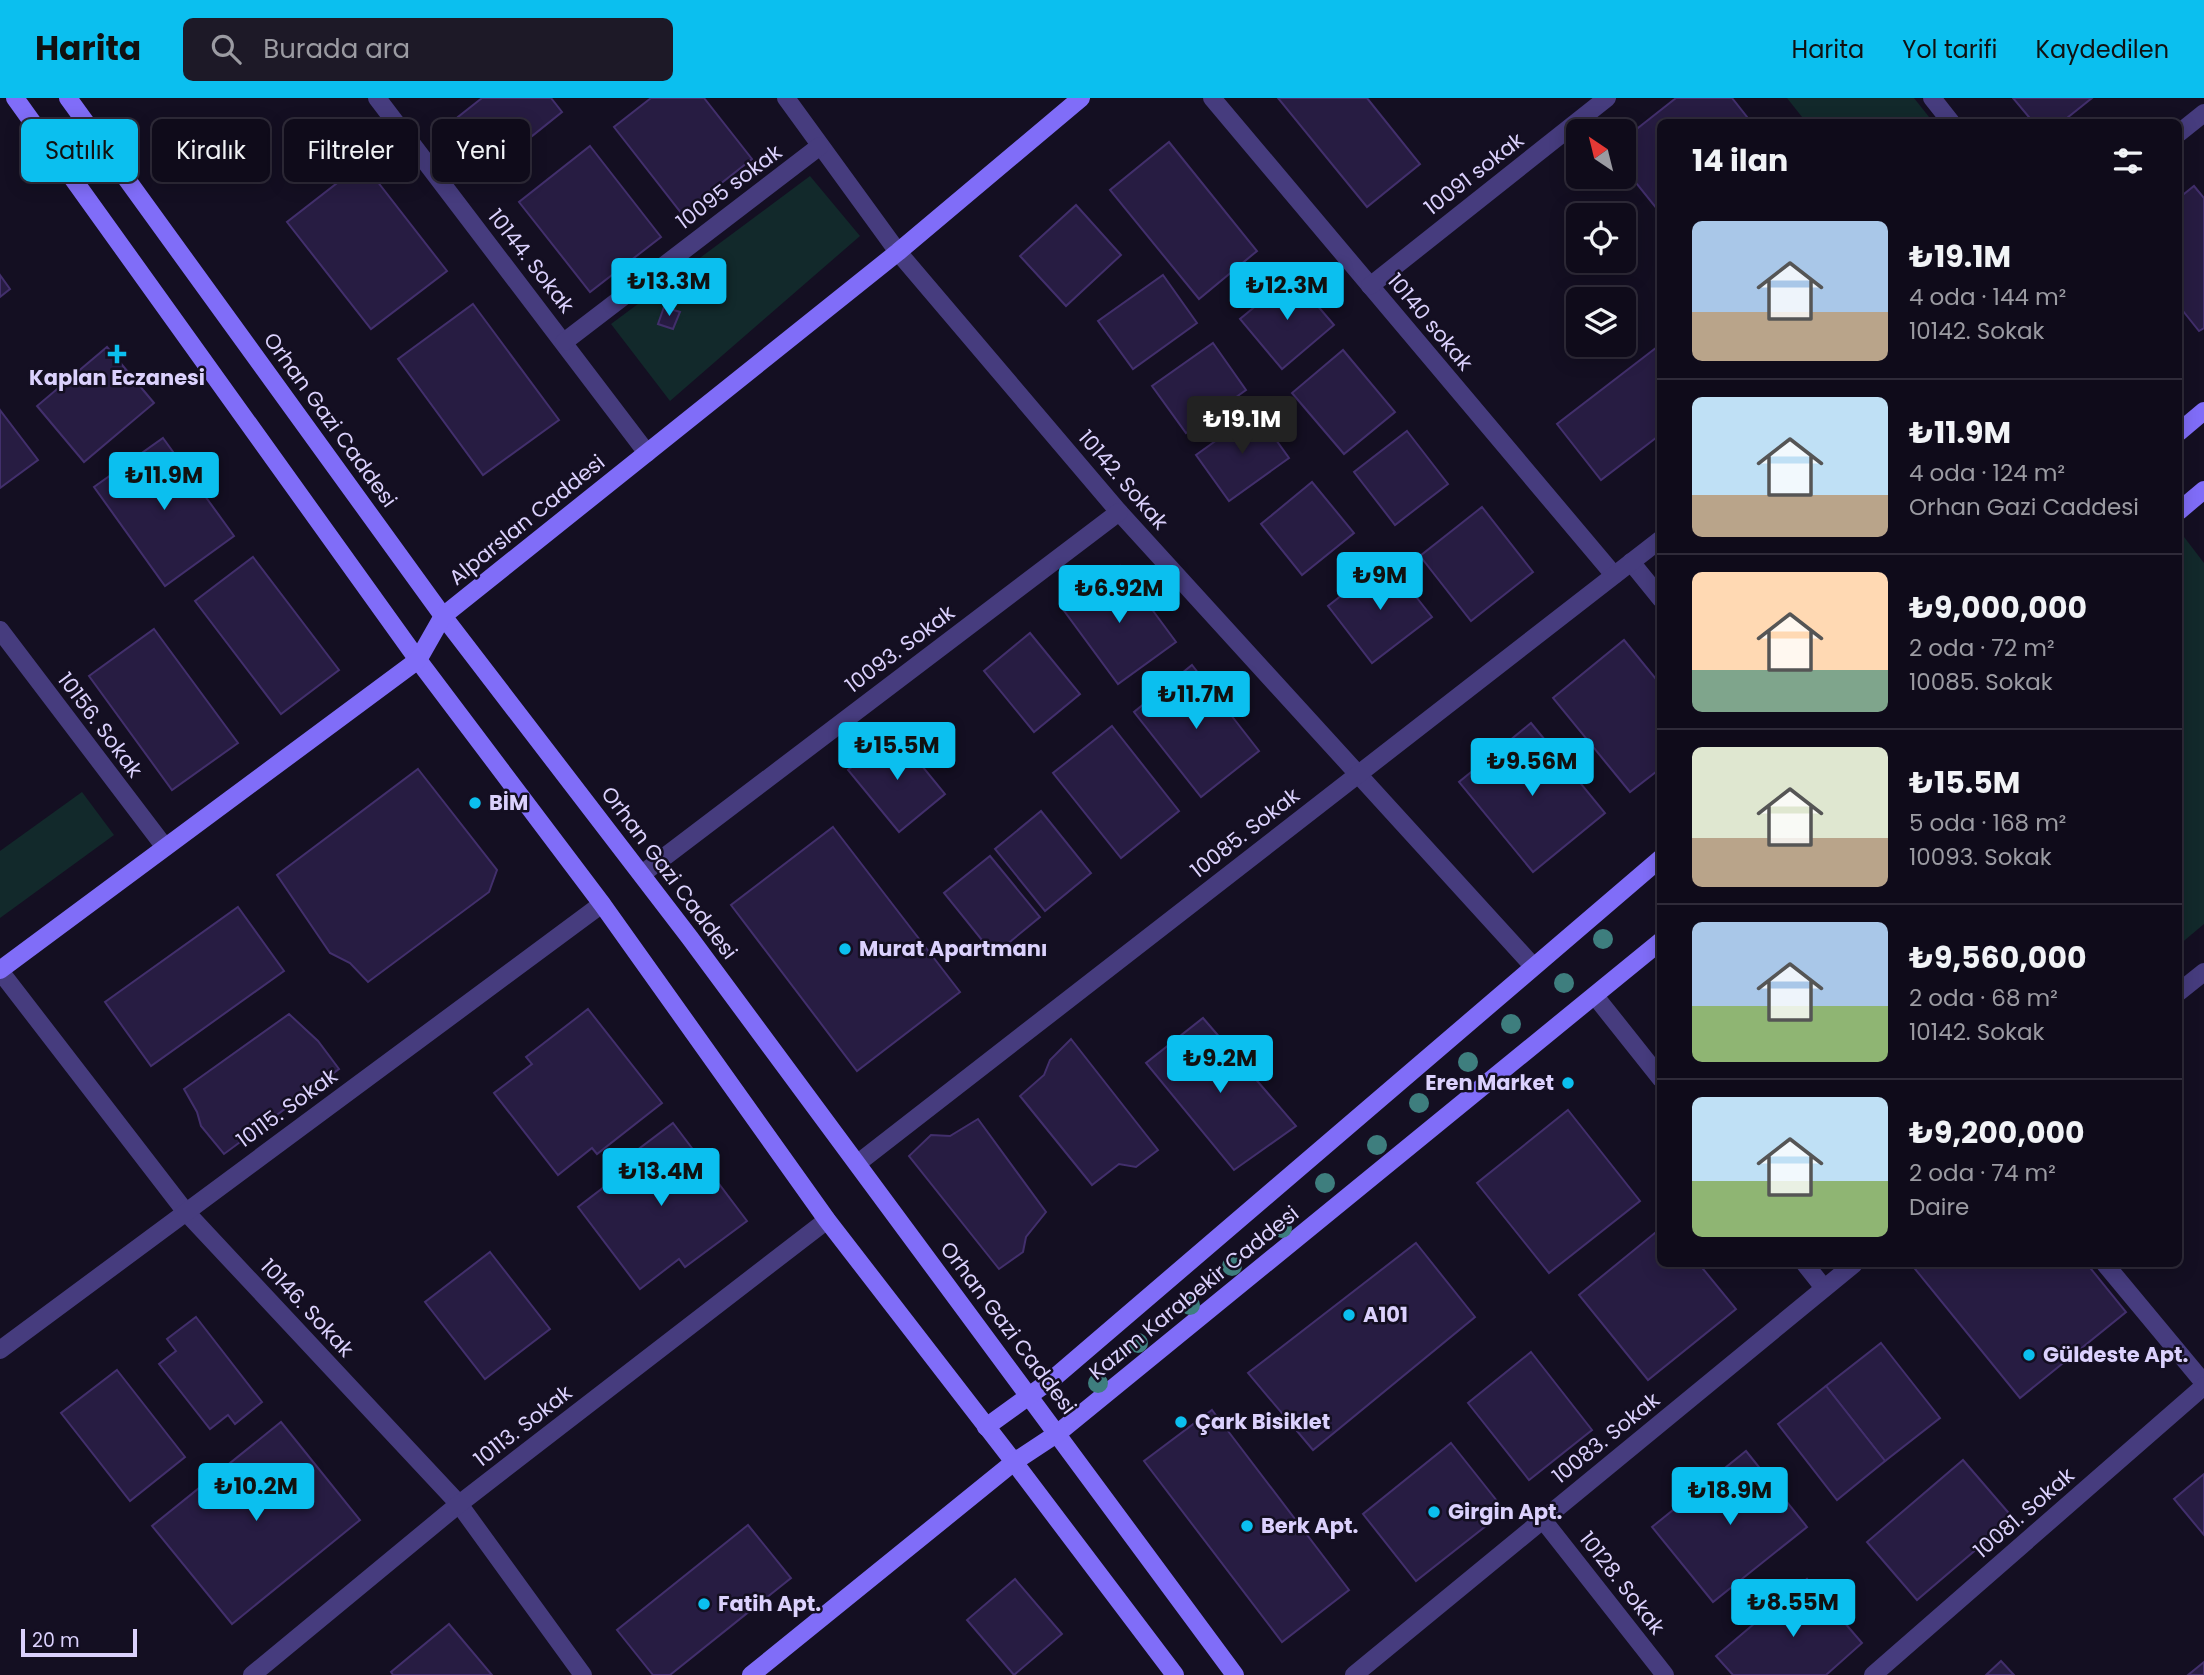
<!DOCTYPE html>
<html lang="tr">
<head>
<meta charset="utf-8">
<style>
	:root { --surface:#0f0b1a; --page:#1d1927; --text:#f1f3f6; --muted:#9b9ba2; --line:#2f2b39; --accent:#0bbfef }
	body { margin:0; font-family:Poppins,sans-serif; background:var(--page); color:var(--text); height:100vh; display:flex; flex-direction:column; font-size:26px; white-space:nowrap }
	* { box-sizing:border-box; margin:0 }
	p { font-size:23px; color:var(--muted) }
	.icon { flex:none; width:38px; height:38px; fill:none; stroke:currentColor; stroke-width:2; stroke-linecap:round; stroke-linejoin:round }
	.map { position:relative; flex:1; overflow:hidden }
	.panel { position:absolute; left:1657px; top:21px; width:525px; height:1148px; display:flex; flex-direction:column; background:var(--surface); border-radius:10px; box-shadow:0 4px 18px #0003,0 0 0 2px var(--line) }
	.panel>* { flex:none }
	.banner { position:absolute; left:21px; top:21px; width:665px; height:63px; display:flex; gap:14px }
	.needle { width:46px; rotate:325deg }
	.tools { position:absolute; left:1566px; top:21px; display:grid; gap:14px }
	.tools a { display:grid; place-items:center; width:70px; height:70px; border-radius:10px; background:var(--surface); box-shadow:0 4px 18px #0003,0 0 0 2px var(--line); font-size:35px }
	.scale { position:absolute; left:21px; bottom:18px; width:116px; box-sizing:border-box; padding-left:7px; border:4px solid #dbd1fd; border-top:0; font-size:19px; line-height:24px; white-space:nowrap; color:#dbd1fd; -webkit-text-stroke:5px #140f22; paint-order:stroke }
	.price { position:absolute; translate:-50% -60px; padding:0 16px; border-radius:7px; background:var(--accent); color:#111; font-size:23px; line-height:46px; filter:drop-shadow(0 2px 4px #0008) }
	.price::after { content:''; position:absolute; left:50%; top:42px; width:21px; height:16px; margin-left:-10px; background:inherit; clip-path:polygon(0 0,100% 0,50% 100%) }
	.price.current { background:#222; color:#fff }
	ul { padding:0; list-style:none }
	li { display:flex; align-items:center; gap:21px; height:175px; padding:0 35px }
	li+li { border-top:2px solid var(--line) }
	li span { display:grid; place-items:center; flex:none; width:196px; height:140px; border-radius:10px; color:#555 }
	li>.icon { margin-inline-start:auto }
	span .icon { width:84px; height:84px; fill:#fffc; stroke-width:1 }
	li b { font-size:30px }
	h2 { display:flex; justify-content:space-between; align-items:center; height:84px; padding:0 35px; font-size:30px }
	.chip { padding:0 24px; border-radius:10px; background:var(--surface); box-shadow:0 4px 18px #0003,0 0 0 2px var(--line); font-size:24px; line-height:63px }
	.chip.current { background:var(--accent); color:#111 }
	header { display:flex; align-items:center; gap:42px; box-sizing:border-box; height:98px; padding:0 35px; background:var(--accent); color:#111 }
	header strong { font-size:33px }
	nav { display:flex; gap:38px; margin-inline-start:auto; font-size:24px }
	.search { width:490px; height:63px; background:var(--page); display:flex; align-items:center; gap:18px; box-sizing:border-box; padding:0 24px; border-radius:10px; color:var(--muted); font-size:26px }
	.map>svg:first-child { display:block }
	.green { fill:#12292b }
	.building { fill:#271c42; stroke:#422f6c; stroke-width:2 }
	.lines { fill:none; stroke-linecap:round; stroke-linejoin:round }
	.street { stroke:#463c7e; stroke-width:18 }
	.secondary { stroke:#806df8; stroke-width:18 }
	.tree { fill:#3e7e7e }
	.poi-dot { fill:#0bbfef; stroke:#140f22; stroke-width:2.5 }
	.labels { text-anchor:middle; stroke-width:5; stroke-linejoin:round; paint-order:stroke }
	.street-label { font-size:21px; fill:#dbd1fd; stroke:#140f22 }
	.poi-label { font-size:21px; font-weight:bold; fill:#dbd1fd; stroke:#140f22; text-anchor:start }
</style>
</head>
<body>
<header>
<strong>Harita</strong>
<div class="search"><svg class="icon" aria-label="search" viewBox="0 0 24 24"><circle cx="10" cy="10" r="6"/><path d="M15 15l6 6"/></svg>Burada ara</div>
<nav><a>Harita</a><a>Yol tarifi</a><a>Kaydedilen</a></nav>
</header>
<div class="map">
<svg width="2204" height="1577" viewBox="0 0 2204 1577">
	<rect width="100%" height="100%" fill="#140f22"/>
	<g class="green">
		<path d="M1787,0h127l19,24h-127z"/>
		<path d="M810,78l50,60 -190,165 -59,-77z"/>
		<path d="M2181,435l23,30v361l-25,21v-410z"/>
		<path d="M82,694l32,43 -114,83v-67z"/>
	</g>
	<g class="building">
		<path d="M482,0h69l11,14 -66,53 -38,-48z"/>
		<path d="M651,0h53l48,61 -70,55 -68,-87z"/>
		<path d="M1278,0h89l53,66 -53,43z"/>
		<path d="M1676,0h56l19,24h-90v92l-37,-46v-29z"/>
		<path d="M2013,0h79l-30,24h-29z"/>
		<path d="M1169,44l88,109 -58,48 -89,-109z"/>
		<path d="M590,48l71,91 -71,55 -71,-90z"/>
		<path d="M363,65l84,108 -76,58 -84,-107z"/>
		<path d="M2194,88l10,12v130l-5,3 -20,-25v-108z"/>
		<path d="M1076,107l45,50 -55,51 -46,-50z"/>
		<path d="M0,177l10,14 -10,8z"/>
		<path d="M1163,177l34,48 -64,46 -35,-48z"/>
		<path d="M1292,178l42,49 -52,44 -42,-50z"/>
		<path d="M473,206l86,116 -76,55 -85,-116z"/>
		<path d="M664,209l16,5 -7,17 -15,-5z"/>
		<path d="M1213,245l33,47 -60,43 -34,-47z"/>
		<path d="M1661,246v90l-60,46 -44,-56z"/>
		<path d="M107,249l47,56 -70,59 -47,-56z"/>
		<path d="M1343,252l52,62 -51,42 -52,-61z"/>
		<path d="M0,312l38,50 -38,28z"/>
		<path d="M1256,314l33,46 -60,43 -33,-46z"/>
		<path d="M1407,333l41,53 -53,41 -41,-53z"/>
		<path d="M163,340l71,98 -69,50 -71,-99z"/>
		<path d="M1312,384l42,51 -52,42 -41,-51z"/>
		<path d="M1482,409l51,65 -62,49 -51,-65z"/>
		<path d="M253,459l86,113 -58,44 -86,-113z"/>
		<path d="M1387,462l45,57 -60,46 -44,-57z"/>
		<path d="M1120,468l56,76 -58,42 -56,-76z"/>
		<path d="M154,531l84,114 -66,47 -83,-114z"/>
		<path d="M1030,535l50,61 -46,38 -50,-61z"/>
		<path d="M1624,542l37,45v83l-31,24 -77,-94z"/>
		<path d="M1192,567l67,86 -58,46 -67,-85z"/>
		<path d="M1531,625l74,90 -72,59 -74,-90z"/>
		<path d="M1112,628l67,85 -58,47 -68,-85z"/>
		<path d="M895,635l50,61 -46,38 -51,-62z"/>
		<path d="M418,671l79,101 -8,22 -121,90 -18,-19 -20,-10 -53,-78z"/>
		<path d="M1041,713l50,62 -46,38 -50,-62z"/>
		<path d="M833,729l127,165 -103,79 -126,-166z"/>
		<path d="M990,758l50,61 -46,38 -50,-62z"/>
		<path d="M238,809l46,64 -133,95 -46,-64z"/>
		<path d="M588,911l74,94 -65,51 -5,-6 -34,27 -64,-82 38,-29 -6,-7z"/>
		<path d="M289,916l29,27 21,28 -115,85 -23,-28 -4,-14 -13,-23z"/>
		<path d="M1203,920l93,108 -62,44 -88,-107z"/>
		<path d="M1071,941l87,111 -22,17 -17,-3 -27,21 -72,-89 24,-21 6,-15z"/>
		<path d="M1568,1012l72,91 -91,72 -72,-90z"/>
		<path d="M978,1021l68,93 -20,25 -3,15 -24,17 -90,-113 22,-21 19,1z"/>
		<path d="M673,1025l74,98 -62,46 -6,-8 -39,30 -62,-82 39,-30 -6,-7z"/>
		<path d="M1661,1130v36h38l37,45 -88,71 -69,-85z"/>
		<path d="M1416,1145l59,74 -162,133 -65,-77z"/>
		<path d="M490,1154l60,77 -65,50 -60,-77z"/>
		<path d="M1911,1166h176l39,48 -106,86z"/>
		<path d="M196,1219l66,85 -27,22 -7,-9 -18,14 -51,-65 17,-13 -9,-12z"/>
		<path d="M1881,1245l59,75 -55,43 -59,-75z"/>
		<path d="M1531,1254l61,78 -63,50 -61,-77z"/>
		<path d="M117,1272l68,87 -55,44 -69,-88z"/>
		<path d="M1826,1288l59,75 -48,39 -59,-76z"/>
		<path d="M1212,1312l137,180 -67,52 -138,-181z"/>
		<path d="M281,1324l79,98 -128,104 -80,-98z"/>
		<path d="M1451,1345l54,68 -89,70 -53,-67z"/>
		<path d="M1746,1353l61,76 -94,75 -61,-75z"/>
		<path d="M1963,1362l50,58 -96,82 -50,-58z"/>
		<path d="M2204,1376v61l-30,-36z"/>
		<path d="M748,1427l43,53 -121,97h-17l-36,-45z"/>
		<path d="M1015,1481l47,55 -48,41 -47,-55z"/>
		<path d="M1807,1481l55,64 -36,32h-93l-17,-19z"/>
		<path d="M449,1526l43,51h-99l-2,-3z"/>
		<path d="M2001,1563l13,14h-28z"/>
		<path d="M2204,1564v13h-16z"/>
	</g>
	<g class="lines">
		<g class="street">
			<path d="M377,0l270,355"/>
			<path d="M786,0l112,154 221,260 414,454"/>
			<path d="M1212,0l402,477"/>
			<path d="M1932,0l19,24"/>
			<path d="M2179,35l25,-20"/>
			<path d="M1370,188l237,-188"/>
			<path d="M564,244l256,-196"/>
			<path d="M1631,464l30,37"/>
			<path d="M0,532l164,216"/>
			<path d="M642,776l477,-362"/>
			<path d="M0,873l185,240 274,293 124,171"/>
			<path d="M2179,894l25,-20"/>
			<path d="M1595,898l66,83"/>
			<path d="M858,1065l803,-624"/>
			<path d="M1805,1166l19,24"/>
			<path d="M2105,1166l99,119"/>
			<path d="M0,1252l602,-446"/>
			<path d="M1543,1422l122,155"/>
			<path d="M252,1577l207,-171 368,-284"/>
			<path d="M1354,1577l500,-411"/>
			<path d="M1873,1577l331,-289"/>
		</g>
		<g class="secondary">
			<path d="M15,0l403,562 184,244 225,316 187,242 161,213"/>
			<path d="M68,0l375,518 247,322 545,737"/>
			<path d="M2179,334l25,-21"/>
			<path d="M2179,413l25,-21"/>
			<path d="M0,872l418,-310 25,-44 455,-364 183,-154"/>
			<path d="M986,1329l69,-50 606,-519"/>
			<path d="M751,1577l263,-213 44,-29 603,-492"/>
		</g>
	</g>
	<g class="tree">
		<circle cx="1603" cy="841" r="10"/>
		<circle cx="1564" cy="885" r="10"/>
		<circle cx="1511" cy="926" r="10"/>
		<circle cx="1468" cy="964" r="10"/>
		<circle cx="1419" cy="1005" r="10"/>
		<circle cx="1377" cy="1047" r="10"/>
		<circle cx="1325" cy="1085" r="10"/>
		<circle cx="1282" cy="1130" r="10"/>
		<circle cx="1232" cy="1168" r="10"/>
		<circle cx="1190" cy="1207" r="10"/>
		<circle cx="1138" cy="1245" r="10"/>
		<circle cx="1098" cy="1285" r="10"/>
	</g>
	<g class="poi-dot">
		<path d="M113.5 245.5h7v7h7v7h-7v7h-7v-7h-7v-7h7z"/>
		<circle cx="475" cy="705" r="7"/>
		<circle cx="845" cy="851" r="7"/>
		<circle cx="1568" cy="985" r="7"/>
		<circle cx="1349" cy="1217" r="7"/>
		<circle cx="2029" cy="1257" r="7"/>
		<circle cx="1181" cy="1324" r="7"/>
		<circle cx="1434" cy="1414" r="7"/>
		<circle cx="1247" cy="1428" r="7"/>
		<circle cx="704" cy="1506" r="7"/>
	</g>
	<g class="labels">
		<g class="street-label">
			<text transform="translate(1474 76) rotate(-38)" y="7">10091 sokak</text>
			<text transform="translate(729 89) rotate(-37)" y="7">10095 sokak</text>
			<text transform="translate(531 163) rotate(52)" y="7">10144. Sokak</text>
			<text transform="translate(1430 224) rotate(50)" y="7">10140 sokak</text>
			<text transform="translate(330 322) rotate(54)" y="7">Orhan Gazi Caddesi</text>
			<text transform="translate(1123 382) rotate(49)" y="7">10142. Sokak</text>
			<text transform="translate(527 422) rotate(-39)" y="7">Alparslan Caddesi</text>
			<text transform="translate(900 551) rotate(-37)" y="7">10093. Sokak</text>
			<text transform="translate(100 627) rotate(53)" y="7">10156. Sokak</text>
			<text transform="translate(1245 735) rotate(-38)" y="7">10085. Sokak</text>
			<text transform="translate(669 775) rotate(53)" y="7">Orhan Gazi Caddesi</text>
			<text transform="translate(287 1010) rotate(-36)" y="7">10115. Sokak</text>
			<text transform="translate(1194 1195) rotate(-39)" y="7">Kazım Karabekir Caddesi</text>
			<text transform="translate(307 1210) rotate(47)" y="7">10146. Sokak</text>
			<text transform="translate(1008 1230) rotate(53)" y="7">Orhan Gazi Caddesi</text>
			<text transform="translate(523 1328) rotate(-38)" y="7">10113. Sokak</text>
			<text transform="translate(1606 1340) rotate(-39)" y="7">10083. Sokak</text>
			<text transform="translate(2024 1415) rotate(-41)" y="7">10081. Sokak</text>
			<text transform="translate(1622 1485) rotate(52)" y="7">10128. Sokak</text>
		</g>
		<g class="poi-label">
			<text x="117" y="287" text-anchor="middle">Kaplan Eczanesi</text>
			<text x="489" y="712">BİM</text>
			<text x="859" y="858">Murat Apartmanı</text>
			<text x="1554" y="992" text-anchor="end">Eren Market</text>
			<text x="1363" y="1224">A101</text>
			<text x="2043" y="1264">Güldeste Apt.</text>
			<text x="1195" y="1331">Çark Bisiklet</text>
			<text x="1448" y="1421">Girgin Apt.</text>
			<text x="1261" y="1435">Berk Apt.</text>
			<text x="718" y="1513">Fatih Apt.</text>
		</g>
	</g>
</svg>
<div class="tools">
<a><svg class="needle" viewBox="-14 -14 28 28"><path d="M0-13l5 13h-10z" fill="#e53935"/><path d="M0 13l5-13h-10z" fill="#9b9ba2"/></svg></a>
<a><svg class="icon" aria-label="locate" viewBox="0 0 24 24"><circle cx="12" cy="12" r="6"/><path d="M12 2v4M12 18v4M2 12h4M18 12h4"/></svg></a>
<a><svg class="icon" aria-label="layers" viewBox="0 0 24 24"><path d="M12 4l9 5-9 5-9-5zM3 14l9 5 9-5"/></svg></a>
</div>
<div class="scale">20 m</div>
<b class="price" style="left:669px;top:220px">₺13.3M</b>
<b class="price" style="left:1287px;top:224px">₺12.3M</b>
<b class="price current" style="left:1242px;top:358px">₺19.1M</b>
<b class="price" style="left:164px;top:414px">₺11.9M</b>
<b class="price" style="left:1380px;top:514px">₺9M</b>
<b class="price" style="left:1119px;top:527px">₺6.92M</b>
<b class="price" style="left:1196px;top:633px">₺11.7M</b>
<b class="price" style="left:897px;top:684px">₺15.5M</b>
<b class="price" style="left:1532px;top:700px">₺9.56M</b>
<b class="price" style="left:1220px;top:997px">₺9.2M</b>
<b class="price" style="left:661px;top:1110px">₺13.4M</b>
<b class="price" style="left:256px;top:1425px">₺10.2M</b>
<b class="price" style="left:1730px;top:1429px">₺18.9M</b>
<b class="price" style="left:1793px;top:1541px">₺8.55M</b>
<div class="banner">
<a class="chip current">Satılık</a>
<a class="chip">Kiralık</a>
<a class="chip">Filtreler</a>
<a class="chip">Yeni</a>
</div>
<section class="panel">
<h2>14 ilan<svg class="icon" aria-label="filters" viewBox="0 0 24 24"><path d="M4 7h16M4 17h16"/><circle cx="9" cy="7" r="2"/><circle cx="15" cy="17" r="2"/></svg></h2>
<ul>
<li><span style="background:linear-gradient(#a9c7e8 65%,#b9a48a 0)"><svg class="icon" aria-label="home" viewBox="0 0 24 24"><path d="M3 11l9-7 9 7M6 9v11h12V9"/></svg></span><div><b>₺19.1M</b><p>4 oda · 144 m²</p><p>10142. Sokak</p></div></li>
<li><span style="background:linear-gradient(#bfe0f5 70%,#b9a48a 0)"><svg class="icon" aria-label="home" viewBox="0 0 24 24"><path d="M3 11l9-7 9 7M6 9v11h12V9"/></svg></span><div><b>₺11.9M</b><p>4 oda · 124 m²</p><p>Orhan Gazi Caddesi</p></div></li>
<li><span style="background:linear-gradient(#ffd9b3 70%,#7fa58c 0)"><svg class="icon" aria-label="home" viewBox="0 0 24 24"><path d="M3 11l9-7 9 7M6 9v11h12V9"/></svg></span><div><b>₺9,000,000</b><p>2 oda · 72 m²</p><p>10085. Sokak</p></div></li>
<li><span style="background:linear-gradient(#dfe7d0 65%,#b9a48a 0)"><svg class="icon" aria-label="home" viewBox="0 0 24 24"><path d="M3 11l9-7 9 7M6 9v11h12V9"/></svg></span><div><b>₺15.5M</b><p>5 oda · 168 m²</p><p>10093. Sokak</p></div></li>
<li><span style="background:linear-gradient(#a9c7e8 60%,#8fb573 0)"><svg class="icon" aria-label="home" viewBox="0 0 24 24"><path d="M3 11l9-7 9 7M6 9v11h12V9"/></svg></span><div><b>₺9,560,000</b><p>2 oda · 68 m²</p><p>10142. Sokak</p></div></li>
<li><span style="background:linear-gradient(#bfe0f5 60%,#8fb573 0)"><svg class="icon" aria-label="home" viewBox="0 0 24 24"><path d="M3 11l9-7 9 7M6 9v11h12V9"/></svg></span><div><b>₺9,200,000</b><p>2 oda · 74 m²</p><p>Daire</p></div></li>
</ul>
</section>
</div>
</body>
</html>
